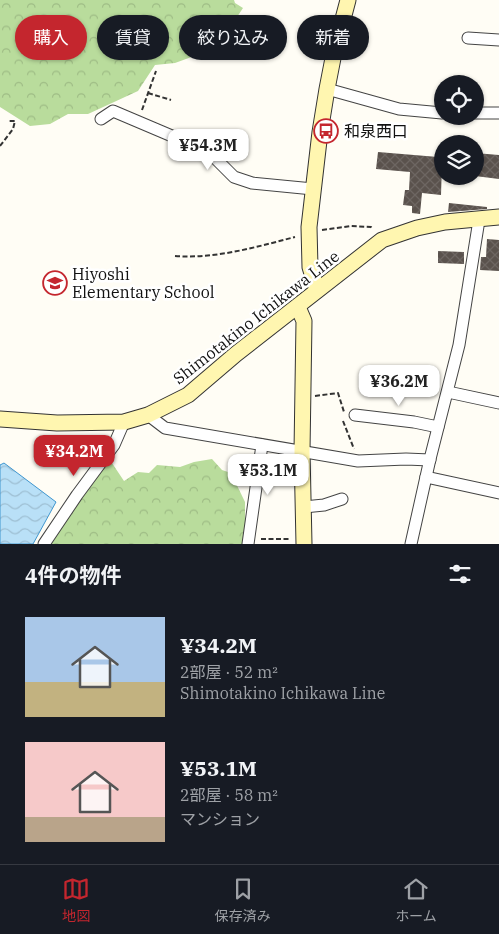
<!DOCTYPE html>
<html lang="ja">
<head>
<meta charset="utf-8">
<style>
	:root { --surface:#171b24; --page:#242831; --text:#f1f3f6; --muted:#9ea1a6; --line:#363941; --accent:#c4262e }
	body { margin:0; font-family:"IBM Plex Serif","Noto Sans JP",serif; background:var(--page); color:var(--text); height:100vh; display:flex; flex-direction:column; font-size:19px; white-space:nowrap }
	* { box-sizing:border-box; margin:0 }
	p { font-size:16px; color:var(--muted) }
	.icon { flex:none; width:28px; height:28px; fill:none; stroke:currentColor; stroke-width:2; stroke-linecap:round; stroke-linejoin:round }
	.map { position:relative; height:544px; overflow:hidden }
	.panel { display:flex; flex-direction:column; background:var(--surface); flex:1 }
	.panel>* { flex:none }
	.banner { position:absolute; left:15px; top:15px; width:470px; height:45px; display:flex; gap:10px }
	.controls { position:absolute; left:434px; top:75px; display:grid; gap:10px }
	.controls a { display:grid; place-items:center; width:50px; height:50px; border-radius:50%; background:var(--surface); box-shadow:0 1px 4px #0004; font-size:25px }
	.price { position:absolute; translate:-50% -42px; padding:0 11px; border-radius:10px; background:#fff; color:#222; font-size:16px; line-height:32px; filter:drop-shadow(0 1px 2px #0008) }
	.price::after { content:''; position:absolute; left:50%; top:30px; width:15px; height:11px; margin-left:-8px; background:inherit; clip-path:polygon(0 0,100% 0,50% 100%) }
	.price.selected { background:var(--accent); color:#fff }
	ul { padding:0; list-style:none }
	li { display:flex; align-items:center; gap:15px; height:125px; padding:0 25px }
	li span { display:grid; place-items:center; flex:none; width:140px; height:100px; border-radius:0px; color:#555 }
	li>.icon { margin-inline-start:auto }
	span .icon { width:60px; height:60px; fill:#fffc; stroke-width:1 }
	li b { font-size:21px }
	h2 { display:flex; justify-content:space-between; align-items:center; height:60px; padding:0 25px; font-size:21px }
	.tag { padding:0 18px; border-radius:22px; background:var(--surface); box-shadow:0 1px 4px #0004; font-size:18px; line-height:45px }
	.tag.selected { background:var(--accent); color:#fff }
	.menu { display:flex; justify-content:space-around; align-items:center; height:70px; border-top:1px solid var(--line); background:var(--surface); font-size:14px; color:var(--muted) }
	.menu a { display:grid; justify-items:center; gap:2px }
	.menu .selected { color:var(--accent) }
	.map>svg:first-child { display:block }
	.forest { fill:url(#forest-crowns) }
	.water { fill:url(#water-waves); stroke:#3f96cf }
	.building { fill:url(#building-cross-hatch) }
	.lines { fill:none; stroke-linecap:round; stroke-linejoin:round }
	.street-casing { stroke:#444; stroke-width:13 }
	.secondary-casing { stroke:#333; stroke-width:17 }
	.path { stroke:#333; stroke-width:2; stroke-dasharray:5 2.5; stroke-linecap:butt }
	.street { stroke:#fff; stroke-width:11 }
	.secondary { stroke:#fff6b0; stroke-width:15 }
	.labels { text-anchor:middle; stroke-width:5; stroke-linejoin:round; paint-order:stroke }
	.poi-label { font-size:16px; fill:#111; stroke:#fff; text-anchor:start }
	.street-label { font-size:16px; fill:#111; stroke:#fff }
</style>
</head>
<body>
<div class="map">
<svg width="499" height="544" viewBox="0 0 499 544">
	<defs>
		<pattern id="forest-crowns" width="20" height="18" patternUnits="userSpaceOnUse" patternTransform="scale(1.25)"><rect width="20" height="18" fill="#b9dc9c"/><path d="M2 6a3 3 0 1 1 6 0M12 15a3 3 0 1 1 6 0" fill="none" stroke="#9ebc85"/></pattern>
		<pattern id="water-waves" width="16" height="10" patternUnits="userSpaceOnUse" patternTransform="scale(1.25)"><rect width="16" height="10" fill="#b9e0f7"/><path d="M0 5q4-4 8 0t8 0" fill="none" stroke="#9ebfd3"/></pattern>
		<pattern id="building-cross-hatch" width="8" height="8" patternUnits="userSpaceOnUse" patternTransform="scale(1.25)"><rect width="8" height="8" fill="#5a524d"/><path d="M0 0l8 8M0 8l8-8" fill="none" stroke="#6d6662"/></pattern>
	</defs>
	<rect width="100%" height="100%" fill="#fffdf5"/>
	<g class="forest">
		<path d="M0,0h234l1,3 8,5 -18,27 -11,5 -17,15 -22,8 -20,2 -17,26 -50,23h-20l-18,10 -20,2 -30,-19z"/>
		<path d="M212,459l10,11 9,3 14,29v42h-195l15,-23 45,-61 14,21 14,-9 11,1 8,-8 23,2 14,-5z"/>
	</g>
	<path class="water" d="M4,463l52,39 -23,42h-33v-79z"/>
	<g class="building">
		<path d="M378,152l60,5v6l4,1 -1,31 -19,-2 -2,21 -8,-1v-7l-9,-1 2,-15h4l1,-18 -34,-3z"/>
		<path d="M475,153l24,2v24l-24,-3z"/>
		<path d="M449,203l38,4v2l-39,3z"/>
		<path d="M487,239l12,1v31l-19,-1 1,-13h5z"/>
		<path d="M438,251l26,1v12l-26,-1z"/>
	</g>
	<g class="lines">
		<g class="street-casing">
			<g id="street">
				<path d="M468,38l31,2"/>
				<path d="M327,89l72,20 43,4"/>
				<path d="M475,113h24"/>
				<path d="M101,119l12,-8 66,28 18,5 13,9 24,24 18,6 61,6"/>
				<path d="M448,392l51,11"/>
				<path d="M148,415l17,13 193,33 48,-2 24,1"/>
				<path d="M355,415l59,7 24,5"/>
				<path d="M426,477l73,16"/>
				<path d="M304,507l20,-2 18,-6"/>
				<path d="M44,544l33,-49 37,-50 10,-23"/>
				<path d="M248,544l14,-99"/>
				<path d="M411,544l19,-85 29,-114 20,-125"/>
			</g>
		</g>
		<g class="secondary-casing">
			<g id="secondary">
				<path d="M317,290l-7,-23 -1,-40 11,-95 7,-43 7,-36 14,-53"/>
				<path d="M298,307l6,14 -2,130 2,93"/>
				<path d="M0,419l57,4 67,-1 24,-7 40,-20 48,-41 146,-114 35,-12 28,-6 54,-5"/>
			</g>
		</g>
		<g class="path">
			<path d="M148,93l23,7"/>
			<path d="M142,110l14,-39"/>
			<path d="M0,146l13,-17 2,-8h-7"/>
			<path d="M322,230l29,-4 20,1 2,2"/>
			<path d="M175,256c41,3 81,-9 120,-19"/>
			<path d="M315,396l23,-3 6,19"/>
			<path d="M343,421l11,28"/>
			<path d="M261,539h30"/>
		</g>
		<use href="#street" class="street"/>
		<use href="#secondary" class="secondary"/>
	</g>
	<defs>
		<g id="bus-ring" transform="scale(1.25)"><circle r="9.5" fill="#fff" stroke="#c4262e" stroke-width="1.5"/><path d="M-5-6H5V4H4V6H2V4H-2V6H-4V4H-5ZM-3.5-4V0h7V-4ZM-3.5 1.2v1.5H-2V1.2ZM2 1.2v1.5H3.5V1.2Z" fill="#c4262e"/></g>
		<g id="school-ring" transform="scale(1.25)"><circle r="9.5" fill="#fff" stroke="#c4262e" stroke-width="1.5"/><path d="M0-5L7-2L0 1L-7-2ZM-4 1L0 2.5L4 1V4Q0 6-4 4Z" fill="#c4262e"/></g>
	</defs>
	<g fill-rule="evenodd">
		<use href="#bus-ring" x="326" y="131"/>
		<use href="#school-ring" x="55" y="283"/>
	</g>
	<g class="labels">
		<g class="poi-label">
			<text x="344" y="137">和泉西口</text>
			<text x="72" y="280">Hiyoshi<tspan x="72" dy="18">Elementary School</tspan></text>
		</g>
		<g class="street-label">
			<text transform="translate(256 317) rotate(-38)" y="6">Shimotakino Ichikawa Line</text>
		</g>
	</g>
</svg>
<div class="controls">
<a><svg class="icon" aria-label="locate" viewBox="0 0 24 24"><circle cx="12" cy="12" r="6"/><path d="M12 2v4M12 18v4M2 12h4M18 12h4"/></svg></a>
<a><svg class="icon" aria-label="layers" viewBox="0 0 24 24"><path d="M12 4l9 5-9 5-9-5zM3 14l9 5 9-5"/></svg></a>
</div>
<b class="price" style="left:208px;top:171px">¥54.3M</b>
<b class="price" style="left:399px;top:407px">¥36.2M</b>
<b class="price selected" style="left:74px;top:477px">¥34.2M</b>
<b class="price" style="left:268px;top:496px">¥53.1M</b>
<div class="banner">
<a class="tag selected">購入</a>
<a class="tag">賃貸</a>
<a class="tag">絞り込み</a>
<a class="tag">新着</a>
</div>
</div>
<section class="panel">
<h2>4件の物件<svg class="icon" aria-label="filters" viewBox="0 0 24 24"><path d="M4 7h16M4 17h16"/><circle cx="9" cy="7" r="2"/><circle cx="15" cy="17" r="2"/></svg></h2>
<ul>
<li><span style="background:linear-gradient(#a9c7e8 65%,#c2b280 0)"><svg class="icon" aria-label="home" viewBox="0 0 24 24"><path d="M3 11l9-7 9 7M6 9v11h12V9"/></svg></span><div><b>¥34.2M</b><p>2部屋 · 52 m²</p><p>Shimotakino Ichikawa Line</p></div></li>
<li><span style="background:linear-gradient(#f6c9c9 75%,#b9a48a 0)"><svg class="icon" aria-label="home" viewBox="0 0 24 24"><path d="M3 11l9-7 9 7M6 9v11h12V9"/></svg></span><div><b>¥53.1M</b><p>2部屋 · 58 m²</p><p>マンション</p></div></li>
</ul>
</section>
<nav class="menu">
<a class="selected"><svg class="icon" aria-label="map" viewBox="0 0 24 24"><path d="M3 6l6-2 6 2 6-2v14l-6 2-6-2-6 2zM9 4v14M15 6v14"/></svg>地図</a>
<a><svg class="icon" aria-label="saved" viewBox="0 0 24 24"><path d="M7 4h10v16l-5-4-5 4z"/></svg>保存済み</a>
<a><svg class="icon" aria-label="home" viewBox="0 0 24 24"><path d="M3 11l9-7 9 7M6 9v11h12V9"/></svg>ホーム</a>
</nav>
</body>
</html>
